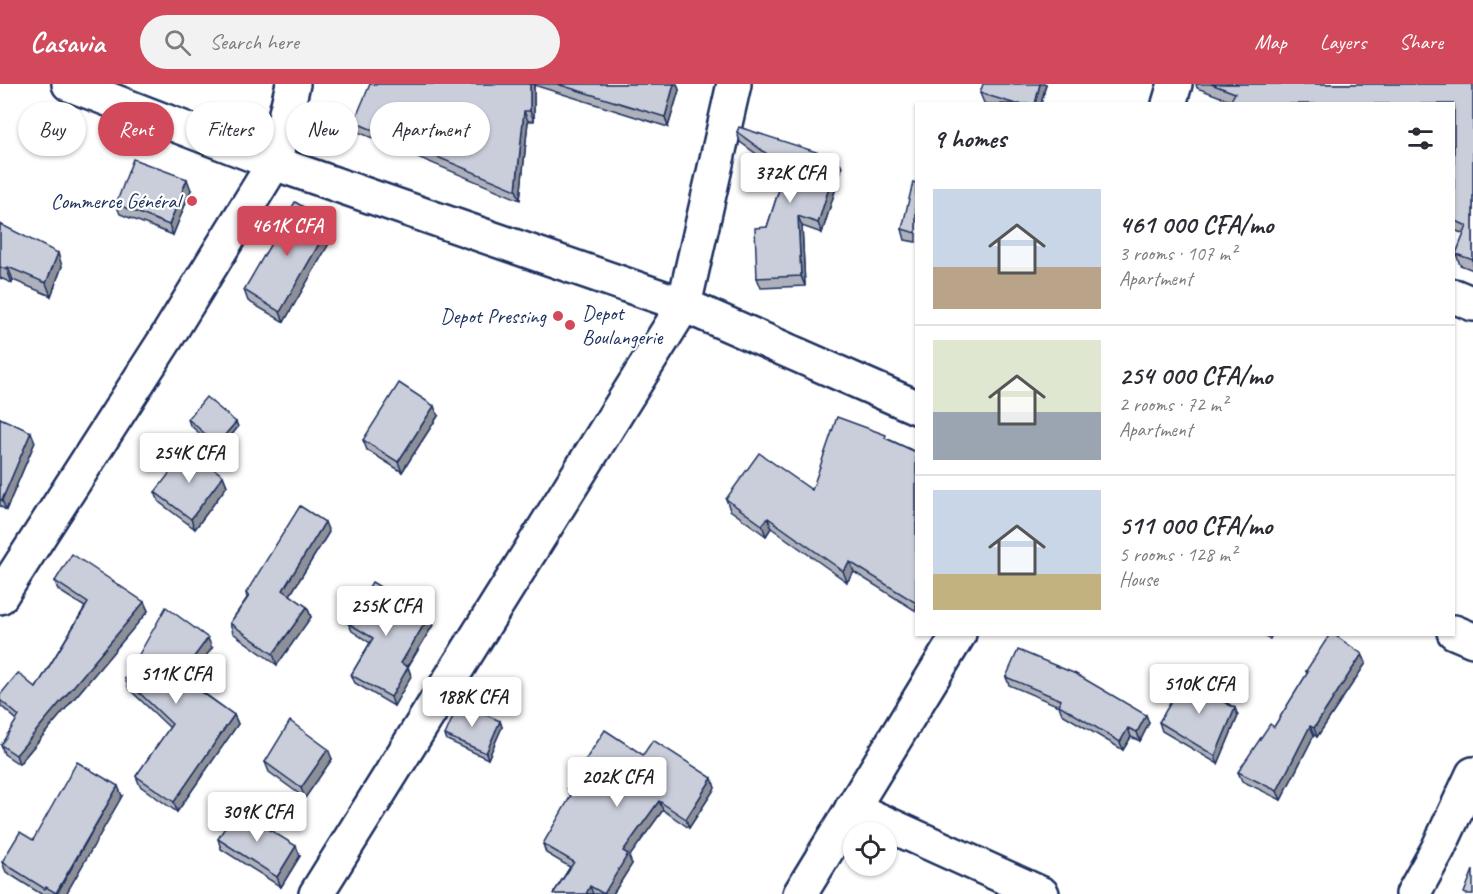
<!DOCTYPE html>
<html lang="en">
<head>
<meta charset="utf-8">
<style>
	:root { --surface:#fff; --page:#f2f2f3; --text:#2b2b33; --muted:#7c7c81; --line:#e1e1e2; --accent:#d1495b }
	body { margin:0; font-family:Caveat,sans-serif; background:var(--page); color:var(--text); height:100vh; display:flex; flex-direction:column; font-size:22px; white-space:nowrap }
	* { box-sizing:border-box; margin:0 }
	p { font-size:20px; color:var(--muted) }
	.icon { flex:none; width:33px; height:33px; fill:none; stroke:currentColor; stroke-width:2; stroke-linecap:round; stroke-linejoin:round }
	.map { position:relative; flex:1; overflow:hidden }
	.panel { position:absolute; left:915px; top:18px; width:540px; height:534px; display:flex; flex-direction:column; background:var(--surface); border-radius:0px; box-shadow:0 2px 4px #0004 }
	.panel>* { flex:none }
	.guide { position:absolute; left:18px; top:18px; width:570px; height:54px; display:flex; gap:12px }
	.buttons { position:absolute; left:843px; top:738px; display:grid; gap:12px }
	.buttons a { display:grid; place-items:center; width:54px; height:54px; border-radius:50%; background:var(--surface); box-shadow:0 2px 4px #0004; font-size:30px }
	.price { position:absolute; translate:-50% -51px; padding:0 14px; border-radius:6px; background:#fff; color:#222; font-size:20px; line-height:39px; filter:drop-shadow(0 2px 3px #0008) }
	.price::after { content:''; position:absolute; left:50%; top:36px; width:18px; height:14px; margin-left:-9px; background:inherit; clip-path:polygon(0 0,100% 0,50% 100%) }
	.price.on { background:var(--accent); color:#fff }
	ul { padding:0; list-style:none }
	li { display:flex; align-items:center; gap:18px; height:150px; padding:0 18px }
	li+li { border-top:2px solid var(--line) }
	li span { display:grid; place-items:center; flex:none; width:168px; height:120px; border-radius:0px; color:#555 }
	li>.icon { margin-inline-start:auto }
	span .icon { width:72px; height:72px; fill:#fffc; stroke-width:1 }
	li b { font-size:26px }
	h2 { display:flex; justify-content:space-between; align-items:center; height:72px; padding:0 18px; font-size:26px }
	.pill { padding:0 21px; border-radius:27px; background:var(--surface); box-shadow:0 2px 4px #0004; font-size:21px; line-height:54px }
	.pill.on { background:var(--accent); color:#fff }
	header { display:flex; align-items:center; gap:36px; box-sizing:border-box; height:84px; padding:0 30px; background:var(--accent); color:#fff }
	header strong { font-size:28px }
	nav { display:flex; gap:33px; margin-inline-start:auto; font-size:21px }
	.search { width:420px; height:54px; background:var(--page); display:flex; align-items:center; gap:15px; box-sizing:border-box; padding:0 21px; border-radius:33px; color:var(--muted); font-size:22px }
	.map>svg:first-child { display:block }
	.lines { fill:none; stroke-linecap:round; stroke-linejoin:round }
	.street-casing { stroke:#1b2f5e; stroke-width:38 }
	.street { stroke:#fff; stroke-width:33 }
	.wall { fill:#aeb1bb; stroke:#1b2f5e; stroke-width:1.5 }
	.shaded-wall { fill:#8d9099; stroke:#1b2f5e; stroke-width:1.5 }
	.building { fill:#caceda; stroke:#1b2f5e; stroke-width:1.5 }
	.poi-dot { fill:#d1495b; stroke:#fff; stroke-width:2 }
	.labels { text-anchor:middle; stroke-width:4.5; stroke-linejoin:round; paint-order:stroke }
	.poi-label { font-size:21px; fill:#1b2f5e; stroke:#fff; text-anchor:end }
</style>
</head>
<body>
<header>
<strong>Casavia</strong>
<div class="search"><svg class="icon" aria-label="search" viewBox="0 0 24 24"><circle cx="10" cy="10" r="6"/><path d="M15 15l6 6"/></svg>Search here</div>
<nav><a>Map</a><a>Layers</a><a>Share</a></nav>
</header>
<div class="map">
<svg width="1473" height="810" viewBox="0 0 1473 810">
	<rect width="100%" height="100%" fill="#fff"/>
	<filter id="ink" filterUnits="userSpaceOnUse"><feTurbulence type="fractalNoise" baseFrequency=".0167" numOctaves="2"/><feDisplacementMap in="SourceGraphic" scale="12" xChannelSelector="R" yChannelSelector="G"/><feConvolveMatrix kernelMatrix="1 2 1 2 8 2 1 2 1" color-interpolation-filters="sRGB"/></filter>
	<g filter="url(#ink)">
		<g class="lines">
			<g class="street-casing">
				<g id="street">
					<path d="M69,0l205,79 410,142 232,102"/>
					<path d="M1169,20l6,-20"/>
					<path d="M1454,212l19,8"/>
					<path d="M0,513l167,-260 107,-174 19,-79"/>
					<path d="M1454,548l19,8"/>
					<path d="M852,724l190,86"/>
					<path d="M316,810l368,-589 50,-221"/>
					<path d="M800,810l159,-260"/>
					<path d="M1413,810l25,-45 35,-75"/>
				</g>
			</g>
			<use href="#street" class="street"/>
		</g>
		<g class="wall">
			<path d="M377,0h300l2,6 -11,37 -134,-42v36h-6l-8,79 -162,-68 -4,-10z"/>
			<path d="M1046,0l-5,20h-54l-3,-1 -4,-10z"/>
			<path d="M1196,0h277v186l-13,-5 -4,-11 8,-20 -10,-4v-126l-223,-3 -34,-13z"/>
			<path d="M737,48l101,27 4,9 -20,65 -20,-7 3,60 -44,2 -4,-10 10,-51 17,-53 -44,-32z"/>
			<path d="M916,99v59l-11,-2 -3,-11z"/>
			<path d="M191,106l-18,45 -53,-21 -4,-10z"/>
			<path d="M0,140l62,42 -11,30 -38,-16 -1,3 -12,-5z"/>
			<path d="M335,149l-51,89 -36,-21 -4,-11z"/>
			<path d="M438,332l-36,56 -35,-22 -4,-10z"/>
			<path d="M0,334l35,24 -29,68 -6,-4z"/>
			<path d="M188,335l48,3 2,5 -19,23 -29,-25z"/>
			<path d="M888,355l28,13v159l-62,-39 -7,10 -76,-54 -5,8 -36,-26 -4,-11 86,-9z"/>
			<path d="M223,392l4,10 -32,43 -36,-27 -4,-10z"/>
			<path d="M329,448l-39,63 17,12 4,10 -34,48 -44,-32 -3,-10 17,-25 -1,-5z"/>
			<path d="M55,497l89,21 4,9 -129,153 -15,-10 -3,-9 16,-25 -16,-14 -1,-6 36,-12 49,-81 -27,-17z"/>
			<path d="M348,539l85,2 -25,42 3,9 -17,30 -39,-23 -4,-8 19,-32 -18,-12z"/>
			<path d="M1259,550h13l-2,5z"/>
			<path d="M212,564l-22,28 7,6 3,8 34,25 4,9 -61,88 -37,-26 -4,-10 34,-48 -41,-39 -4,-10z"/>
			<path d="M1362,570l4,9 -49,74 -3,-2 -33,65 -39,-19 -4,-9 36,-45 33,-53 -1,-3z"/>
			<path d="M1006,593l140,38 3,8 -9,18 -9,-4 -8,13 -61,-36 -3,-8 -50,-21z"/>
			<path d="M1225,614l2,5 8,5 3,8 -20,48 -56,-33 -3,-9z"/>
			<path d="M500,637l2,6 -14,32 -41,-19 -2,-5z"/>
			<path d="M643,671l72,33 -26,40 -26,-18 -34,47 3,7 -19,30h-60l17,-27 -24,-14 -3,-9 28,-47 -4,-9z"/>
			<path d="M332,675l-27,39 -36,-26 -4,-10z"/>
			<path d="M122,712l-56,98h-25l-35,-22 -4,-10 31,-22z"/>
			<path d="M218,755l82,17 -19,31 -60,-38z"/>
		</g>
		<g class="shaded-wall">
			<path d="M530,0h3l1,1v36l-4,-10z"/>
			<path d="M674,0h3l2,6 -11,37 -3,-10z"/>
			<path d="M1040,0h6l-5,20h-6z"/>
			<path d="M524,27l4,10 -8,79 -4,-10z"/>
			<path d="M838,75l4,9 -20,65 -4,-10z"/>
			<path d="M187,95l4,11 -18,45 -4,-10z"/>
			<path d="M798,132l4,10 3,60 -4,-10z"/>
			<path d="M331,139l4,10 -51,89 -4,-10z"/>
			<path d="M58,169l4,13 -11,30 -5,-13z"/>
			<path d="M8,183l5,13 -1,3 -5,-13z"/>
			<path d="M434,322l4,10 -36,56 -4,-10z"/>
			<path d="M236,338l2,5 -19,23 -2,-6z"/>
			<path d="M31,348l4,10 -29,68 -4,-10z"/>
			<path d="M223,392l4,10 -32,43 -4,-10z"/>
			<path d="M768,434l3,10 -5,8 -4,-11z"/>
			<path d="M325,438l4,10 -42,68 -4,-10z"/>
			<path d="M850,478l4,10 -7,10 -4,-11z"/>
			<path d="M144,518l4,9 -129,153 -3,-9z"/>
			<path d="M307,523l4,10 -34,48 -4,-11z"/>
			<path d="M429,532l4,9 -29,47 -3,-9z"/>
			<path d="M208,554l4,10 -24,32 -4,-10z"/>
			<path d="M1362,570l4,9 -49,74 -3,-9z"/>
			<path d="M408,583l3,9 -17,30 -3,-9z"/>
			<path d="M197,598l3,10 -7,-6z"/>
			<path d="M1235,624l3,8 -20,48 -3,-8z"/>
			<path d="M234,631l4,9 -61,88 -3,-10z"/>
			<path d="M1146,631l3,8 -9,18 -3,-9z"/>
			<path d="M500,637l2,6 -14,32 -2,-6z"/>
			<path d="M1310,642l4,9 -33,65 -4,-9z"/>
			<path d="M1128,644l3,9 -8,13 -3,-8z"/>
			<path d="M328,665l4,10 -27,39 -4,-10z"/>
			<path d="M712,694l3,10 -26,40 -3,-9z"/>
			<path d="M118,702l4,10 -56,98h-9z"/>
			<path d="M659,717l4,9 -34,47 3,7 -19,30h-9l19,-43z"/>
			<path d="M296,762l4,10 -19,31 -4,-10z"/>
			<path d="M590,802l3,8h-7z"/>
		</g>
		<g class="building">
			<path d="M370,0l6,1 1,-1h153v27h-6l-8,79 -162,-68z"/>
			<path d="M557,0h117l-9,33z"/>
			<path d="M983,0h57l-5,20h-19l-36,-11z"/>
			<path d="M1211,0h262v176l-17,-6 11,-28 -13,-6v-116h-225l6,-11z"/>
			<path d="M739,43l99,32 -20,64 -20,-7 3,60 -44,2 -2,-50 12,-1 19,-59 -49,-36z"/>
			<path d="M133,75l54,20 -18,46 -53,-21z"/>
			<path d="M913,98l3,1v50l-14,-4z"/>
			<path d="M295,118l36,21 -51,89 -36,-22z"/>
			<path d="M0,140l58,29 -12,30 -38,-16 -1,3 -7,-3z"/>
			<path d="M399,299l35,23 -36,56 -35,-22z"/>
			<path d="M206,313l30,25 -19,22 -29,-25z"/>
			<path d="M837,333l49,18 -1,3 31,14v151l-66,-41 -7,9 -75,-53 -6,7 -36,-26 33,-46 53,37z"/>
			<path d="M0,334l31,14 -29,68 -2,-1z"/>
			<path d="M188,365l35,27 -32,43 -36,-27z"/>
			<path d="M300,422l25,16 -42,68 24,17 -34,47 -43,-31 19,-27 -3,-3z"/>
			<path d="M72,470l72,48 -128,153 -15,-10 18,-29 -19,-16v-5l18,-22 18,15 52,-85 -33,-22z"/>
			<path d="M372,498l57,34 -28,47 7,4 -17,30 -40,-22 22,-37 -25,-15z"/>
			<path d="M166,523l42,31 -24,32 13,12 -4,4 41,29 -60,87 -38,-26 36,-52 -47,-45z"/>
			<path d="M1330,550h3l29,20 -48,74 -4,-2 -33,65 -39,-19 32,-48 4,3 34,-55 -2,-1z"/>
			<path d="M1018,566l58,24 70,41 -9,17 -9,-4 -8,14 -61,-37 2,-5 -55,-23z"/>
			<path d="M1187,591l38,23 -3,3 13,7 -20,48 -56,-34z"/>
			<path d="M459,619l41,18 -14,32 -41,-18z"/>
			<path d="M290,637l38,28 -27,39 -36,-26z"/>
			<path d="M605,646l38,25 10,-15 59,38 -26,41 -27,-18 -36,50 5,3 -24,40 -14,-8 -4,8h-33l21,-32 -31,-18 30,-52 -6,-4z"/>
			<path d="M77,678l41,24 -62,107 -10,-6 -1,2 -43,-27 18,-30 13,8z"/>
			<path d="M236,725l60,37 -19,31 -59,-38z"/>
			<path d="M1473,786v24h-7l-2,-1z"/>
		</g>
	</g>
	<g class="poi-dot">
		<circle cx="192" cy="117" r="6"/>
		<circle cx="558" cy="232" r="6"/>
		<circle cx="570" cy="241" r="6"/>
	</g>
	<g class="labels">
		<g class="poi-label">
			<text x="180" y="124">Commerce Général</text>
			<text x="582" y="236" text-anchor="start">Depot<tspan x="582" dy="24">Boulangerie</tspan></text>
			<text x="546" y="239">Depot Pressing</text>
		</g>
	</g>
</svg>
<div class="buttons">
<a><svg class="icon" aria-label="locate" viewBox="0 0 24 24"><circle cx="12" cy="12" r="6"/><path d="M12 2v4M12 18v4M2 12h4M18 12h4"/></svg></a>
</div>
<b class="price" style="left:790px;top:120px">372K CFA</b>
<b class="price on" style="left:287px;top:173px">461K CFA</b>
<b class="price" style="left:189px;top:400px">254K CFA</b>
<b class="price" style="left:386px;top:553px">255K CFA</b>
<b class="price" style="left:176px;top:621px">511K CFA</b>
<b class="price" style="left:1199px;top:631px">510K CFA</b>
<b class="price" style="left:472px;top:644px">188K CFA</b>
<b class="price" style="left:617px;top:724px">202K CFA</b>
<b class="price" style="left:257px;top:759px">309K CFA</b>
<div class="guide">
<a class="pill">Buy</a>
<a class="pill on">Rent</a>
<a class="pill">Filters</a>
<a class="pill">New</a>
<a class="pill">Apartment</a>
</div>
<section class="panel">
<h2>9 homes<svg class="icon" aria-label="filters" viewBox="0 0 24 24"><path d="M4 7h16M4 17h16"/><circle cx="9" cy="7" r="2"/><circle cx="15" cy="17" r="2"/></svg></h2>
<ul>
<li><span style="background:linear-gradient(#c9d6e8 65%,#b9a48a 0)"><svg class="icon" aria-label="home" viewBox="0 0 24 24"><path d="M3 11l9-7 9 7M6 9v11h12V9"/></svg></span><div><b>461 000 CFA/mo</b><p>3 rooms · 107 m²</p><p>Apartment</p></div></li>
<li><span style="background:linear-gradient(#dfe7d0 60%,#9aa5b1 0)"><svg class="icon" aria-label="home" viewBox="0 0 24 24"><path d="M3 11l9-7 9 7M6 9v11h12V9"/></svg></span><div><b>254 000 CFA/mo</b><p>2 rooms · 72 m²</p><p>Apartment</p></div></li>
<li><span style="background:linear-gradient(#c9d6e8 70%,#c2b280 0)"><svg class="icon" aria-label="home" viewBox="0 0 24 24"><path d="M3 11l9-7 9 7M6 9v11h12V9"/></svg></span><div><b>511 000 CFA/mo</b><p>5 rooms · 128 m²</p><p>House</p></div></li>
</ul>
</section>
</div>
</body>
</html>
